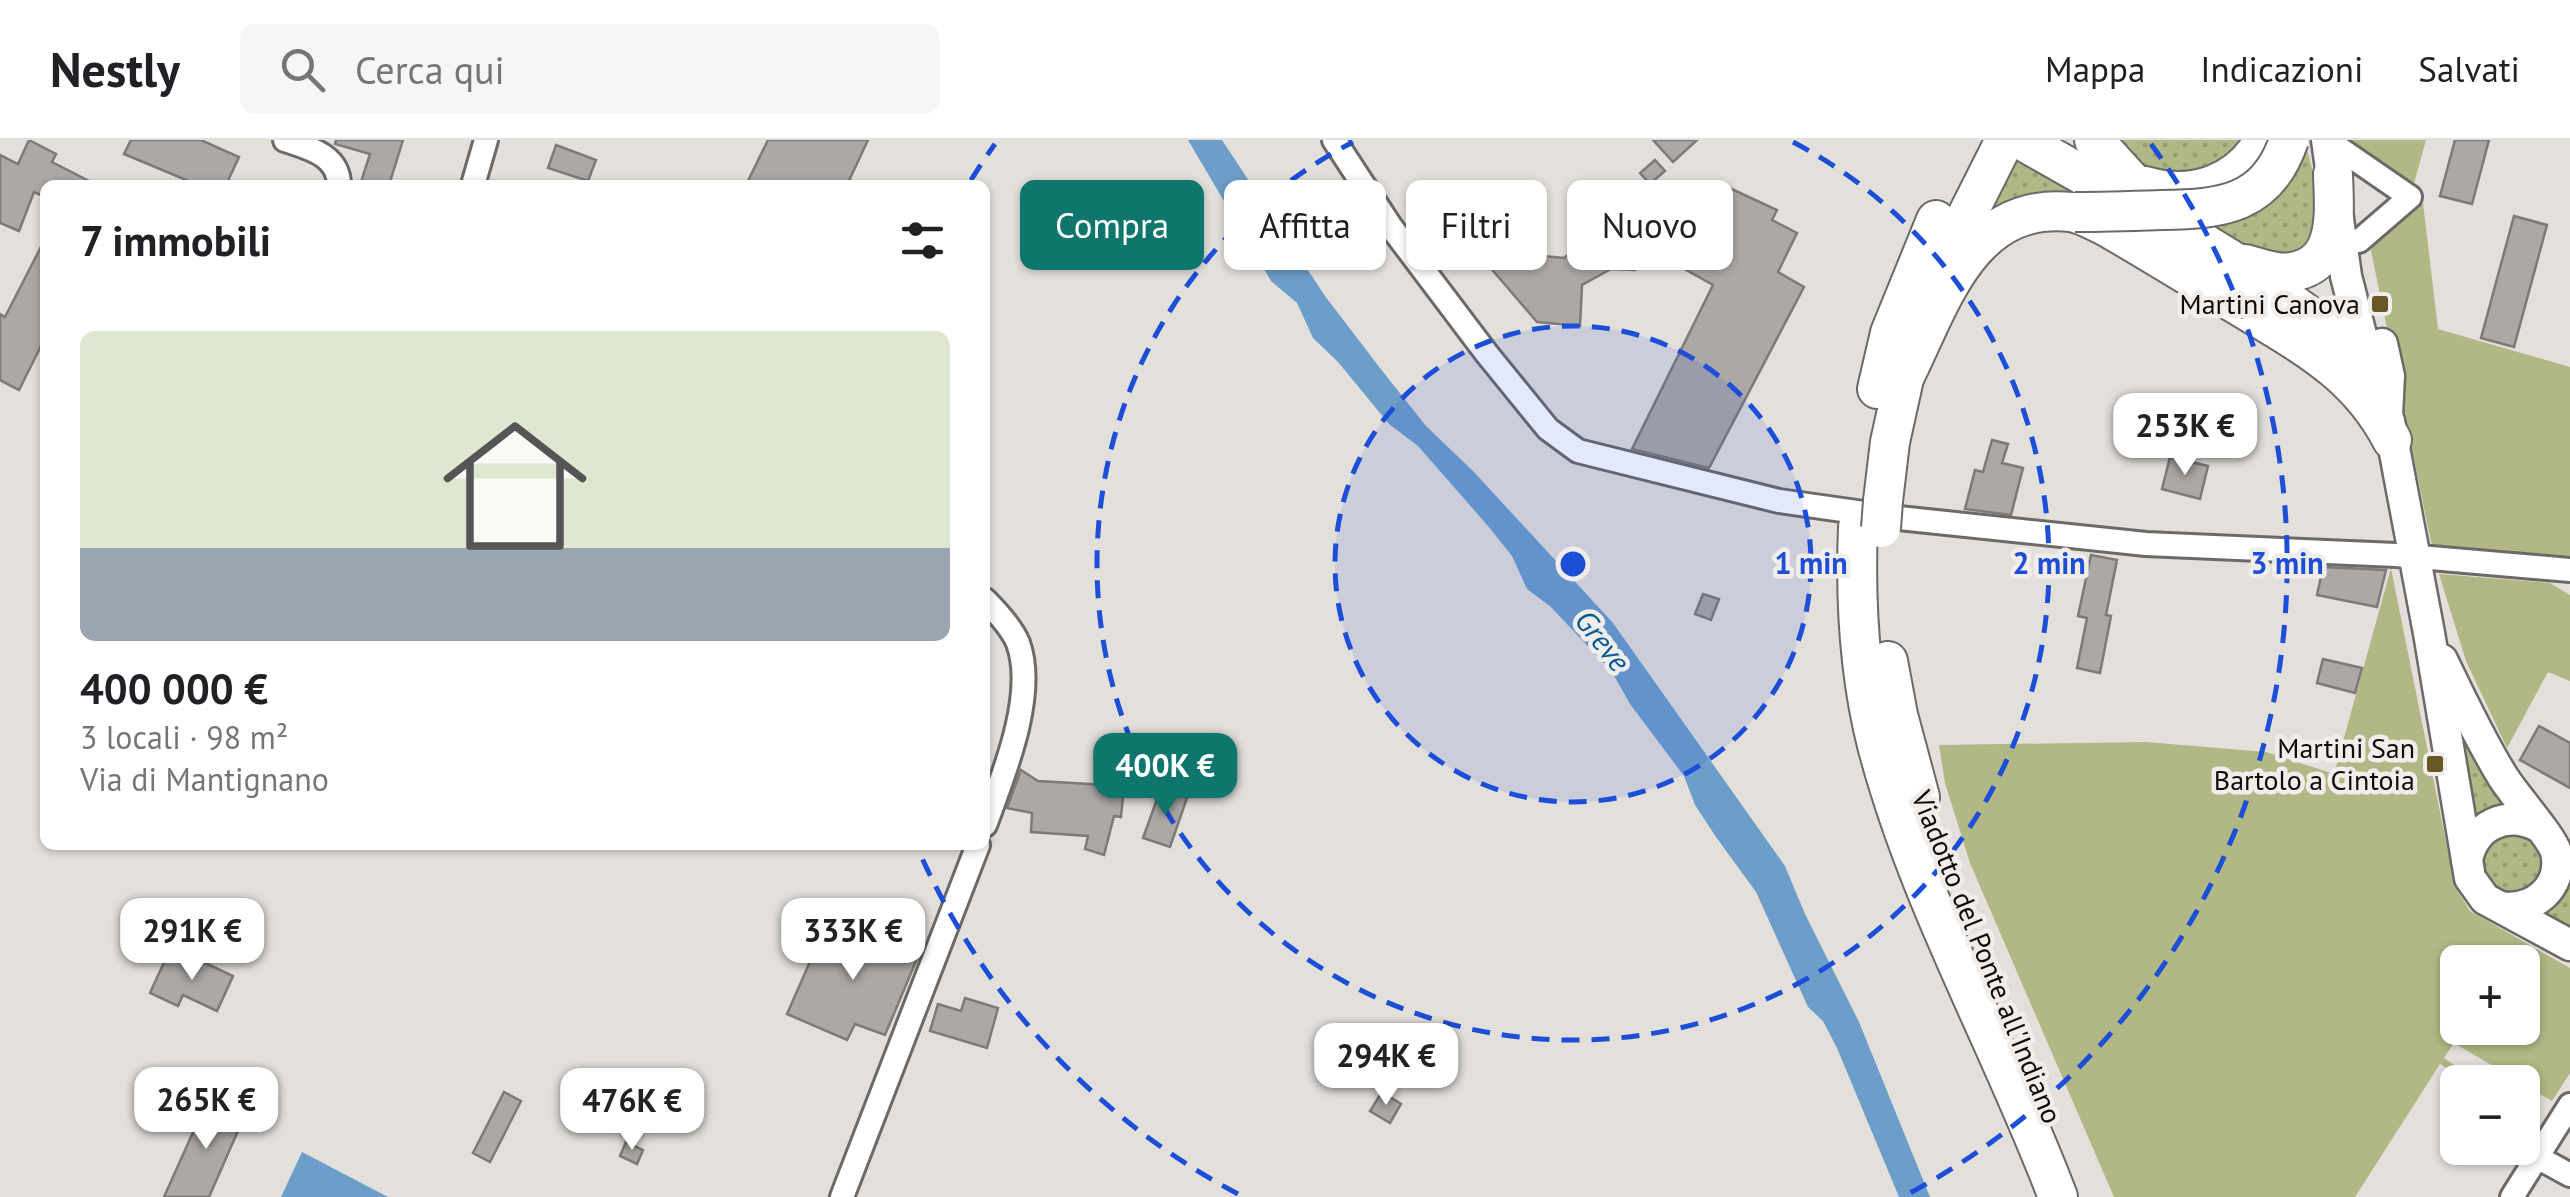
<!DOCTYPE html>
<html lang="it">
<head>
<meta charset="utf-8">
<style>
	:root { --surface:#fff; --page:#f6f6f6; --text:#202124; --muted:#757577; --line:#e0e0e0; --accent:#0f766e }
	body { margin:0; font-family:"PT Sans",sans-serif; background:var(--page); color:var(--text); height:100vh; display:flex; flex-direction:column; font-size:38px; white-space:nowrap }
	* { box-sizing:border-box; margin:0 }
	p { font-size:32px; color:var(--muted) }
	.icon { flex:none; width:55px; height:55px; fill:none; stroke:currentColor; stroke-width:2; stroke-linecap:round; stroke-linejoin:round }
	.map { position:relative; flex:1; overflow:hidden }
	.panel { position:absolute; left:40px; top:40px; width:950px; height:670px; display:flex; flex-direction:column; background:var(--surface); border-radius:15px; box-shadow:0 2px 8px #0004 }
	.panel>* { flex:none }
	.guide { position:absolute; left:1020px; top:40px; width:950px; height:90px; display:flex; gap:20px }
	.tools { position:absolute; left:2440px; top:805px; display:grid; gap:20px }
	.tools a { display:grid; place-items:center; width:100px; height:100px; border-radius:15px; background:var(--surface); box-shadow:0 2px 8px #0004; font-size:50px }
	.price { position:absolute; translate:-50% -85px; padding:0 22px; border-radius:20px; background:#fff; color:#222; font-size:32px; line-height:65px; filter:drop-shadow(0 2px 5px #0008) }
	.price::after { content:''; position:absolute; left:50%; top:60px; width:30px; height:22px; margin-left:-15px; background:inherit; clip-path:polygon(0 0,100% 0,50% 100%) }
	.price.current { background:var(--accent); color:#fff }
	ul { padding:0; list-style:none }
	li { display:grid; align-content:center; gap:20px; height:530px; padding:0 40px }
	li span { display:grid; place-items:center; height:310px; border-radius:15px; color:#555 }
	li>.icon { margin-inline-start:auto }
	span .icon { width:180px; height:180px; fill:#fffc; stroke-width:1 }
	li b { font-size:42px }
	h2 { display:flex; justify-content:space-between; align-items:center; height:120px; padding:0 40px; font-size:42px }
	.pill { padding:0 35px; border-radius:15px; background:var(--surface); box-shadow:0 2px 8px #0004; font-size:35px; line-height:90px }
	.pill.current { background:var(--accent); color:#fff }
	header { display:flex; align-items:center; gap:60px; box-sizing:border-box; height:140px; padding:0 50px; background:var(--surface); border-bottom:2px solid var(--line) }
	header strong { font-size:48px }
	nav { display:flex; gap:55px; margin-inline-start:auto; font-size:35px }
	.search { width:700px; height:90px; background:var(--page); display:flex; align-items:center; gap:25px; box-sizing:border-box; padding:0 35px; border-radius:15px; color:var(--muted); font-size:38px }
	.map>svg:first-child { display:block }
	.grass { fill:url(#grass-dots) }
	.green { fill:#b1b785; fill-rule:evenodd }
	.water { fill:#6c9ec9 }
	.building { fill:#aba8a5; stroke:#7d7a77; stroke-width:2.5 }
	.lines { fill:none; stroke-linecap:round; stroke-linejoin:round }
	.minor-casing { stroke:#6c6966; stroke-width:28 }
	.tertiary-casing { stroke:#6c6966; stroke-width:35 }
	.trunk-casing { stroke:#6c6966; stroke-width:42 }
	.minor { stroke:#fff; stroke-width:22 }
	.tertiary { stroke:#fff; stroke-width:30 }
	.trunk { stroke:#fff; stroke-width:38 }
	.trunk-bridge-casing { stroke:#6c6966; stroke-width:42; stroke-linecap:butt }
	.trunk-bridge { stroke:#fff; stroke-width:38 }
	.ring { fill:none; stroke:#1d4ed8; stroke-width:5; stroke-dasharray:18 12 }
	.poi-dot { fill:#695725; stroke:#f0edea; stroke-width:4 }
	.labels { text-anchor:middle; stroke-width:9; stroke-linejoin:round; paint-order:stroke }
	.poi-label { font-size:28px; fill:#0d0c0b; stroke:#f0edea; text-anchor:end }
	.street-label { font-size:28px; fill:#0d0c0b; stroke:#f0edea }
	.water-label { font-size:30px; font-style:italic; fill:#055b91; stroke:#f0edea }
	.centre { fill:#1d4ed8; stroke:#f0edea; stroke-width:5 }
	.ring-label { font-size:30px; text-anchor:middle; font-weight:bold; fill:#1d4ed8; stroke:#f0edea; stroke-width:9; stroke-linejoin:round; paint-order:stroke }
</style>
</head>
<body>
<header>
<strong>Nestly</strong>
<div class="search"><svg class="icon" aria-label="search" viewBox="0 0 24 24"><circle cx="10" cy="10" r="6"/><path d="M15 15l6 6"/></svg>Cerca qui</div>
<nav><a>Mappa</a><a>Indicazioni</a><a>Salvati</a></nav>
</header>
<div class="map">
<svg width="2570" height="1057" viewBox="0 0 2570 1057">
	<defs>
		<pattern id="grass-dots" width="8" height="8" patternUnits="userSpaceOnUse" patternTransform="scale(2.5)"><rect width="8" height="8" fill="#b1b785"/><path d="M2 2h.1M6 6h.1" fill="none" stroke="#979c72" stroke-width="1.8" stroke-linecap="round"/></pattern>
	</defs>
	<rect width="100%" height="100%" fill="#e3e0dc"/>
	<g class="grass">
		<path d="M2109,0h143l-43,35 -59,2z"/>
		<path d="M2304,0c13,42 25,90 -15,118l-70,-19 -13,-20z"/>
		<path d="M2020,11l89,51 -129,24z"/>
		<path d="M2451,570l66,101 -42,17z"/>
		<path d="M2512,695c21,3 30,14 33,35l-17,25 -33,-2 -14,-20c2,-21 8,-36 31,-38z"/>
		<path d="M2566,742l4,4v48l-34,-19z"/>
	</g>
	<g class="green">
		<path d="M2349,0h77l-13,47 -64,-45z"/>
		<path d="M2423,63l15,126 132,38v198l-135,-16 -4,-7 -61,-296z"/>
		<path d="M2391,428l64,319 15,24 100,57v105l-18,28 -98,-58 -10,15 13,9 -4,5 -13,-8 -85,133h-241l-144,-334 -25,-80 -6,-38 207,-3 120,10 68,22zM2458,822h64v66h-64z"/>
		<path d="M2439,434l111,9 20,12v86l-22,-9 -41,76 -41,-87z"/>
	</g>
	<g class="water">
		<path d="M1188,0h34l103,156 55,72 46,58 47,45 140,152 172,243 20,48 54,108 71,175h-31l-62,-149 -14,-27 -15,-14 -52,-115 -40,-55 -21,-32 -11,-29 -54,-72 -18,-32 -61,-65 -24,-18 -15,-33 -24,-30 -70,-80 -29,-22 -51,-62 -25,-24 -16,-35 -26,-22z"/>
		<path d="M302,1012l86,45h-107z"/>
	</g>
	<g class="building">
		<path d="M29,0l27,14 -4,8 45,23h-52v12l-11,-5 -15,39 -19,-8v-68l18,9z"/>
		<path d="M131,0h70l38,17 -13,28h-28l-74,-31z"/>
		<path d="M336,0h67l-14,45h-29l10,-31 -35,-10z"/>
		<path d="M768,0h100l-21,45h-101z"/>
		<path d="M1653,0h44l-24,22z"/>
		<path d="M2455,0h34l-17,64 -32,-8z"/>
		<path d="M556,5l40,15 -8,21 -40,-13z"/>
		<path d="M1655,20l10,11 -15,13 -10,-11z"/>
		<path d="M1721,44l56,26 -5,10 25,13 -19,39 26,15 -95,181 -77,-19 81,-164 -32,-18 32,-55 -6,-3z"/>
		<path d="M1623,71l34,1 -3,46h-18l-1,12 -24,-1 -29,16 -2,41 -43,-4 -48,-56 4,-27 10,-11 9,11 22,2 -1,14 31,3z"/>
		<path d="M2514,76l33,9 -33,122 -33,-9z"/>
		<path d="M45,99v99l-26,52 -19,-10v-66l5,3z"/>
		<path d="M1992,300l16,4 -6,19 21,5 -12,47 -46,-6 10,-39 8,2z"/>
		<path d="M2170,317l38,9 -8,33 -38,-10z"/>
		<path d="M2091,415l26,5 -11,55 5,1 -11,57 -23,-5 10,-50 -9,-2z"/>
		<path d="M2323,427l63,3 -9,37 -60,-12z"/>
		<path d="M1703,454l16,5 -8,21 -16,-6z"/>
		<path d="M2323,519l39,9 -7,25 -38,-10z"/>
		<path d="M2539,586l31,17v45l-50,-28z"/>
		<path d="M1021,630l17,11 86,5 -3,31 -7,-1 -10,39 -19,-6 3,-13 -57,-4 1,-19 -25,-5z"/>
		<path d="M1161,648l26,10 -17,49 -27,-9z"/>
		<path d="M826,785l29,12 3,-8 61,25 -34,81 -30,-11 -8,16 -60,-26z"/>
		<path d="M167,816l24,11 4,-9 38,18 -16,35 -34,-16 -5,11 -28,-13z"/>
		<path d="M965,858l33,10 -11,40 -57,-17 8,-27 23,7z"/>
		<path d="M504,952l17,9 -31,61 -17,-9z"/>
		<path d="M1382,952l19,12 -11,19 -20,-12z"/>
		<path d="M208,959l37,16 -36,82h-45z"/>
		<path d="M626,1002l17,8 -6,14 -17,-8z"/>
	</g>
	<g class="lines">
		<g class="minor-casing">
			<g id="minor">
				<path d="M285,0c24,8 54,15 54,45"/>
				<path d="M1334,0l57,87 96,127 61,75 30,22 201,50 120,17 247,26 250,11 174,15"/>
				<path d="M2327,0l83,57 -51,44"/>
				<path d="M473,45l13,-45"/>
				<path d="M985,460c12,12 27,28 33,43 19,52 -15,133 -33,182"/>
				<path d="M2537,1017l33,18"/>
				<path d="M842,1057l136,-352"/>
				<path d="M2512,1057l58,-92"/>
			</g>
		</g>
		<g class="tertiary-casing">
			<g id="tertiary">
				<path d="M2327,0l19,136 25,98"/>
				<path d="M2382,204l7,32 -2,39"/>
				<path d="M2389,281l40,212 41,245 15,21 85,46"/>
				<path d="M2442,520c19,39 38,80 61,117 11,18 48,59 53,75 8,35 -23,60 -55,55"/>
				<path d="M2467,720c7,-35 39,-50 71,-34"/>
			</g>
		</g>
		<g class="trunk-casing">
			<g id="trunk">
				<path d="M2094,0l74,81 65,40 96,69 37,42"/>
				<path d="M2028,4l111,63"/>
				<path d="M2145,46c48,14 94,-2 119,-46"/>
				<path d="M2245,124c14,3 31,11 46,8 50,-7 43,-62 42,-98"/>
				<path d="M1941,127l64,-127"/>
				<path d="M1903,240c37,-73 65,-179 168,-168 12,2 25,10 36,15 45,26 88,53 132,79 63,39 118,66 153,134"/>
				<path d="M1877,249l13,-56 46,-113"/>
				<path d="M1883,361l7,-59 19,-86"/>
				<path d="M1858,387c-3,73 1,147 19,218 41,157 124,301 181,452"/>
				<path d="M1888,521l10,54 22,82"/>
			</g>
		</g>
		<use href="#minor" class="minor"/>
		<use href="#tertiary" class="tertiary"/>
		<use href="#trunk" class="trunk"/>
		<g class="trunk-bridge-casing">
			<g id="trunk-bridge">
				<path d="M2075,72c29,0 58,-1 87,-2 60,-1 105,-5 127,-70"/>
				<path d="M1881,388l2,-27"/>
			</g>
		</g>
		<use href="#trunk-bridge" class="trunk-bridge"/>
	</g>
	<circle cx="1573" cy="424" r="238" fill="#1d4ed8" fill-opacity=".12"/>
	<g class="ring">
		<circle cx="1573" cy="424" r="238"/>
		<path d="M1793 2A476 476 0 1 1 1353 2"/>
		<path d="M1238 1054A714 714 0 0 1 918 709M971 40A714 714 0 0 1 995 4M2151 4A714 714 0 0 1 1908 1054"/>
	</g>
	<g class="poi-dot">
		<rect x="2370" y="154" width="20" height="20" rx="5"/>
		<rect x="2425" y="614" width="20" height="20" rx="5"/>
	</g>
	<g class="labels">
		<g class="poi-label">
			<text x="2360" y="174">Martini Canova</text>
			<text x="2415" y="618">Martini San<tspan x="2415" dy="32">Bartolo a Cintoia</tspan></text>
		</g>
		<g class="street-label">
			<text transform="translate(1987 817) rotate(68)" y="10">Viadotto del Ponte all'Indiano</text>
		</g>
		<g class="water-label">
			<text transform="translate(1602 501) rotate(52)" y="10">Greve</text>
		</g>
	</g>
	<circle cx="1573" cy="424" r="15" class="centre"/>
	<g class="ring-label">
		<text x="1811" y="434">1 min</text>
		<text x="2049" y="434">2 min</text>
		<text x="2287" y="434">3 min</text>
	</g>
</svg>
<div class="tools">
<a>+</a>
<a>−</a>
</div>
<b class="price" style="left:2185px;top:338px">253K €</b>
<b class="price current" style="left:1165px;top:678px">400K €</b>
<b class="price" style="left:192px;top:843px">291K €</b>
<b class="price" style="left:853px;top:843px">333K €</b>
<b class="price" style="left:1386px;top:968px">294K €</b>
<b class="price" style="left:206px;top:1012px">265K €</b>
<b class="price" style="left:632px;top:1013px">476K €</b>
<div class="guide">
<a class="pill current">Compra</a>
<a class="pill">Affitta</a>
<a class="pill">Filtri</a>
<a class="pill">Nuovo</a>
</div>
<section class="panel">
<h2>7 immobili<svg class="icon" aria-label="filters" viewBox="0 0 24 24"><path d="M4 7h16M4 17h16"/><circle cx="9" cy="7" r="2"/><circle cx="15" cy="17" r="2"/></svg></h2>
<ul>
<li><span style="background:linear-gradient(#dfe7d0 70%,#9aa5b1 0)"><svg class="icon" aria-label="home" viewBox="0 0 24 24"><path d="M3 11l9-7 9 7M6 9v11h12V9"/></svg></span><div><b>400 000 €</b><p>3 locali · 98 m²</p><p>Via di Mantignano</p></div></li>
</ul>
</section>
</div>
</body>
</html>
